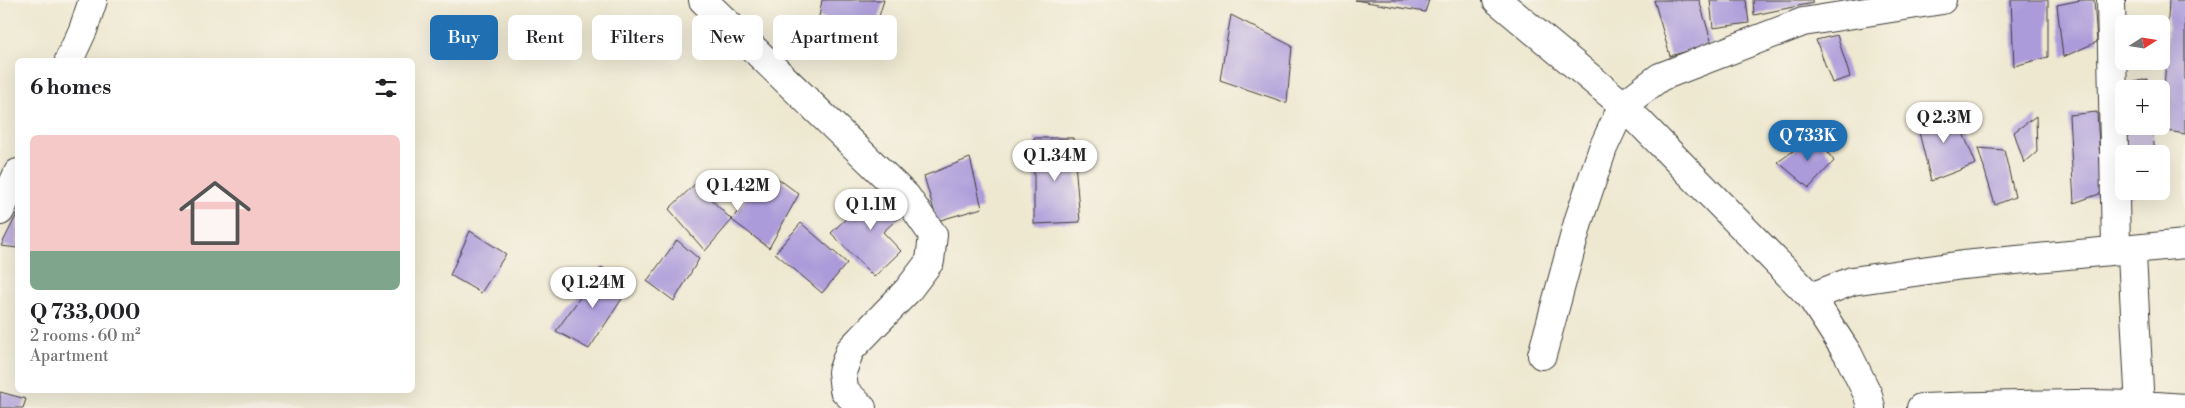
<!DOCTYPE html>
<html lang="en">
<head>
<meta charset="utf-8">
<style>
	:root { --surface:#fff; --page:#f6f6f6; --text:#202124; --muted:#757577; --line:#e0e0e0; --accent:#1f6fb2 }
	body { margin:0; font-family:"Libre Bodoni",serif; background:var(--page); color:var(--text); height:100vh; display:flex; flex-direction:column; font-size:19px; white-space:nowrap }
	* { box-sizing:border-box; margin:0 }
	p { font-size:16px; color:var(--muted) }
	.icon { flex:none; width:28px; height:28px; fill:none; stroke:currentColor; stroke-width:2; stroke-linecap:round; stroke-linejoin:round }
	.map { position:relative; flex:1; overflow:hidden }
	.drawer { position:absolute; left:15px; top:58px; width:400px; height:335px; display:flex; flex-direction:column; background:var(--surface); border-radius:8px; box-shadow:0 5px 20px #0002 }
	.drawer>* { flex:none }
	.hud { position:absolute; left:430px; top:15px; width:475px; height:45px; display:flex; gap:10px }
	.needle { width:32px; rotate:78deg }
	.tools { position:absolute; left:2115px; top:15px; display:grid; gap:10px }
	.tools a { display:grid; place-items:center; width:55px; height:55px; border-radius:8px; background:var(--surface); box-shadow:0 5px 20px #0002; font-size:25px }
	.price { position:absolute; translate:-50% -42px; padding:0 11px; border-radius:18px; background:#fff; color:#222; font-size:16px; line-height:32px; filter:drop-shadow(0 1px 2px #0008) }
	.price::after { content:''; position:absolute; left:50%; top:30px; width:15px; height:11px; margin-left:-8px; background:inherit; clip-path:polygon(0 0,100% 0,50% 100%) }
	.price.active { background:var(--accent); color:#fff }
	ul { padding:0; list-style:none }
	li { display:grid; align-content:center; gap:10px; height:265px; padding:0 15px }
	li+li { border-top:1px solid var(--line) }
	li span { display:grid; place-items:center; height:155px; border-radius:8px; color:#555 }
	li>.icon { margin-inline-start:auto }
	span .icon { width:90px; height:90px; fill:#fffc; stroke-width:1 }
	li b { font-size:21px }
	h2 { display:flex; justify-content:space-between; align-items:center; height:60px; padding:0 15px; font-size:21px }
	.tag { padding:0 18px; border-radius:8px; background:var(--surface); box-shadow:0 5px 20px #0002; font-size:18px; line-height:45px }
	.tag.active { background:var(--accent); color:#fff }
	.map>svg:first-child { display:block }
	.building { fill:#ac9bda }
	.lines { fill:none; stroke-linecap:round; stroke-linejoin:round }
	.minor-casing { stroke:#3c3b37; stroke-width:30 }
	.tertiary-casing { stroke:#3c3b37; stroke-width:30 }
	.minor { stroke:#fff; stroke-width:28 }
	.tertiary { stroke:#fff; stroke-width:28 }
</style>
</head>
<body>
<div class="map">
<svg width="2185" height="408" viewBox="0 0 2185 408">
	<rect width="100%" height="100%" fill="#f7f3e8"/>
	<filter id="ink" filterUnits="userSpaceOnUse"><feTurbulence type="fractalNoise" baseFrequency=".02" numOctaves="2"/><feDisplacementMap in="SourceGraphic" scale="10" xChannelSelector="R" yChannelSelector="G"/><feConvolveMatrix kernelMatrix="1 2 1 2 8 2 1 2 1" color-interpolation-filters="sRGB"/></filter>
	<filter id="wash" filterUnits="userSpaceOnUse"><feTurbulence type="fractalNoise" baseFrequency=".0096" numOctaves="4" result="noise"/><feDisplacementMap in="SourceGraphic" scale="20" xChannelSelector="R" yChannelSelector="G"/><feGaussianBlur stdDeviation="1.12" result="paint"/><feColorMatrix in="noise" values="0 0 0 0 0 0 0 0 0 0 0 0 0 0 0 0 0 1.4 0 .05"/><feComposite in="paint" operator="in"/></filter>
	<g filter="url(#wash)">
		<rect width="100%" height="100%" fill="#eee8d0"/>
		<g id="blocks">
			<g class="building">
				<path d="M822,0h62l-13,42 -52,-25z"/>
				<path d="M1355,0h74l-4,12z"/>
				<path d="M1654,0h45l13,44 -42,12z"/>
				<path d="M1710,0h36l3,23 -36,5z"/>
				<path d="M1753,0h59l1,3 -59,12z"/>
				<path d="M2011,0h37v57l-34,9z"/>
				<path d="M2081,0h13l3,42 -34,15 -6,-52z"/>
				<path d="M2169,0h16v134l-23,-4z"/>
				<path d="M1231,15l61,31 -5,57 -67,-23z"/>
				<path d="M1837,35l13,42 -18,6 -16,-43z"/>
				<path d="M2147,79l1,10h-24v37h28l3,28h-31l-5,-68z"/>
				<path d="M1954,111l22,53 -45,17 -16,-65z"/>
				<path d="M2097,112l5,81 -28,10 -5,-88z"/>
				<path d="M2036,116l1,36 -13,11 -10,-31z"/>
				<path d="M1815,135l19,26 -25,27 -31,-26z"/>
				<path d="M1034,138h39l7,84 -46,2z"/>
				<path d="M1978,148l26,2 11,47 -20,8z"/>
				<path d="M970,158l12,50 -45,13 -13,-45z"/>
				<path d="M765,169l34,25 -30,54 -37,-28 -27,31 -36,-42 26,-25 37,36z"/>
				<path d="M881,185l25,26 -23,21 18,19 -27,26 -43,-44z"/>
				<path d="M2126,191h15l-14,8z"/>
				<path d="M18,212v36l-17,-2z"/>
				<path d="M801,223l46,40 -25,30 -47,-40z"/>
				<path d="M470,231l36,23 -25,39 -31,-18z"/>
				<path d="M677,240l22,19 -25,42 -27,-20z"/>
				<path d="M602,267l27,21 -40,61 -33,-18z"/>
				<path d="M0,392l26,7 -3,9h-23z"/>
			</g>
		</g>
	</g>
	<g filter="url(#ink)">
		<use href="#blocks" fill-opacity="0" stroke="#3c3b37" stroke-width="1"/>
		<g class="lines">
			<g class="minor-casing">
				<g id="minor">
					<path d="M703,0l203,196 27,39 -3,26 -22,29 -58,60 -8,22 2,18 18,18"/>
					<path d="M1497,0l126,105 188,192 37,57 20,41 3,13"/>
					<path d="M2111,0l5,248 16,7 8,153"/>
					<path d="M1811,297l41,-16 111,-16 222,-21"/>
					<path d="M1542,355l37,-136 24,-71 20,-43 37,-28 143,-55 139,-22"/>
					<path d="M1921,408c88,-3 176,-7 264,0"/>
				</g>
			</g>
			<g class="tertiary-casing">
				<g id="tertiary">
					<path d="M69,60l14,-30 10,-30"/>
					<path d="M0,211l18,-38"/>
				</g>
			</g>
			<use href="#minor" class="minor"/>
			<use href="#tertiary" class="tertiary"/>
		</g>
	</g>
</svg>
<div class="tools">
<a><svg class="needle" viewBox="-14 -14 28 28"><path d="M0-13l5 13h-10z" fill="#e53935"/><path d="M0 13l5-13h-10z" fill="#757577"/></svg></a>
<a>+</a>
<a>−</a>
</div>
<b class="price" style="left:1944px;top:144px">Q 2.3M</b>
<b class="price active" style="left:1808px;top:162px">Q 733K</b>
<b class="price" style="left:1055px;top:182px">Q 1.34M</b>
<b class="price" style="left:738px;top:212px">Q 1.42M</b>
<b class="price" style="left:871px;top:231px">Q 1.1M</b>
<b class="price" style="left:593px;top:309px">Q 1.24M</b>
<div class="hud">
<a class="tag active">Buy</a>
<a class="tag">Rent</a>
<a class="tag">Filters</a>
<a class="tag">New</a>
<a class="tag">Apartment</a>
</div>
<section class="drawer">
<h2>6 homes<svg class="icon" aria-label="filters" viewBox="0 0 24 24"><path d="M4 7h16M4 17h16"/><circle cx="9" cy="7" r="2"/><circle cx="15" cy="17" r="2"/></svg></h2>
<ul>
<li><span style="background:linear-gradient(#f6c9c9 75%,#7fa58c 0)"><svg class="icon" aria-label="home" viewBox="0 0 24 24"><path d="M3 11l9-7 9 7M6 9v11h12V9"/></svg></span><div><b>Q 733,000</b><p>2 rooms · 60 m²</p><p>Apartment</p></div></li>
</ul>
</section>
</div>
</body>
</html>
